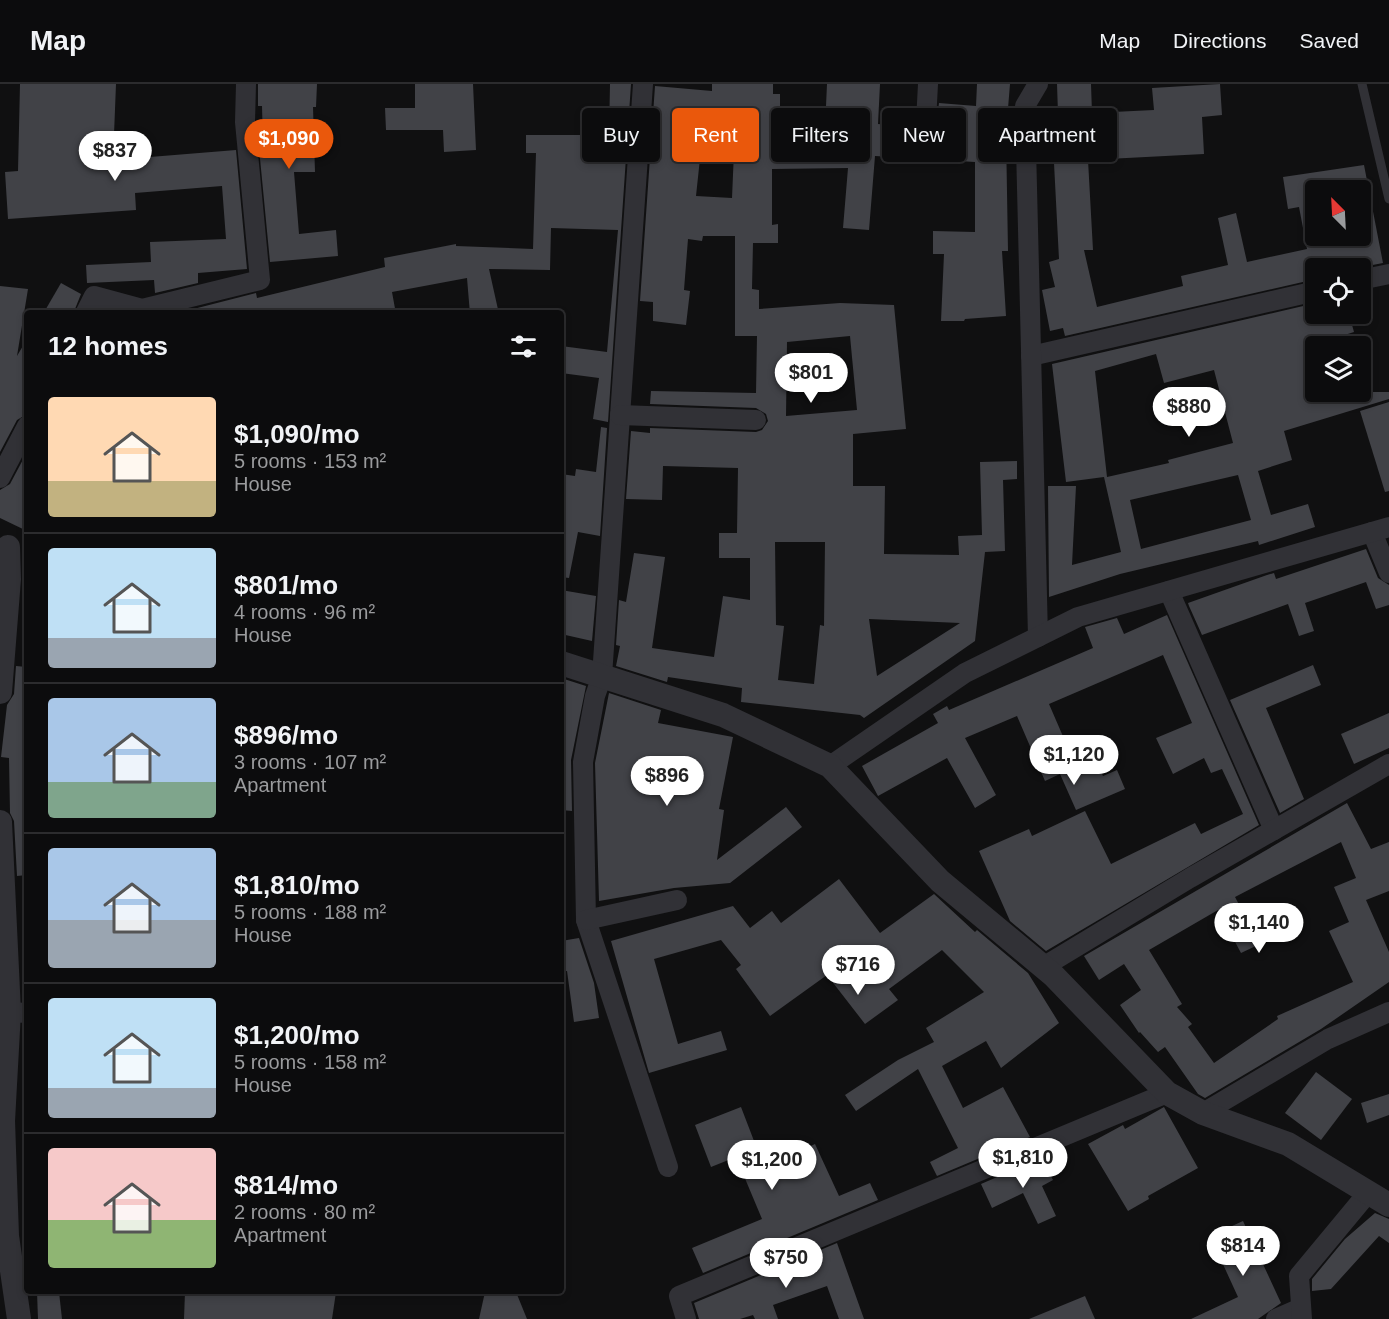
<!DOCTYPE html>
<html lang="en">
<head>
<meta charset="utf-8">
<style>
	:root { --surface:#0c0c0d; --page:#151516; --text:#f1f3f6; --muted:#9a9b9d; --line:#2c2c2e; --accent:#ea580c }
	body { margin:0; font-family:Helvetica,sans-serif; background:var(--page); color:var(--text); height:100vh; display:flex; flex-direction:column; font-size:22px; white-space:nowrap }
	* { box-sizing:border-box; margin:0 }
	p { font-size:20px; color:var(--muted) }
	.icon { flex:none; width:33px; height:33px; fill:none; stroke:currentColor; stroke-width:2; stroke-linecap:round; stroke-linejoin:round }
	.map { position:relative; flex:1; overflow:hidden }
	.side { position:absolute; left:24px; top:226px; width:540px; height:984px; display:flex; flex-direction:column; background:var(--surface); border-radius:6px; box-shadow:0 3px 9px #0003,0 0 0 2px var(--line) }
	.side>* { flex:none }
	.guide { position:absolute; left:582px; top:24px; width:570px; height:54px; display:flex; gap:12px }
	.needle { width:39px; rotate:336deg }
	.controls { position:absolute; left:1305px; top:96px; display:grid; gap:12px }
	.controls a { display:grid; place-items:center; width:66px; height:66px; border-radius:6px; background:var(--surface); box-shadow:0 3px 9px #0003,0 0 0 2px var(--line); font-size:30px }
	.price { position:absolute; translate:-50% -51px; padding:0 14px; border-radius:21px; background:#fff; color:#222; font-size:20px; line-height:39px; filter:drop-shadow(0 2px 3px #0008) }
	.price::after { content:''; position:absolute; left:50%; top:36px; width:18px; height:14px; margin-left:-9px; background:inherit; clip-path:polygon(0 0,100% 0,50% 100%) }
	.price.on { background:var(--accent); color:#fff }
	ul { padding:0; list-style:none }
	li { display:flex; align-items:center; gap:18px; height:150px; padding:0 24px }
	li+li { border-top:2px solid var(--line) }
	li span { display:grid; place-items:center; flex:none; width:168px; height:120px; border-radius:6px; color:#555 }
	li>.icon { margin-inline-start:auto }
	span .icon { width:72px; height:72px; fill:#fffc; stroke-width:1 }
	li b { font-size:26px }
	h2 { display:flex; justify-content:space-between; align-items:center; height:72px; padding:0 24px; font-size:26px }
	.tag { padding:0 21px; border-radius:6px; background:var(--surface); box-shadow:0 3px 9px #0003,0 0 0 2px var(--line); font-size:21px; line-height:54px }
	.tag.on { background:var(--accent); color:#fff }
	header { display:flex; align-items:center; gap:36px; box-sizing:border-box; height:84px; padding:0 30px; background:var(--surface); border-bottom:2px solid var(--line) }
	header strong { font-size:28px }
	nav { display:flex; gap:33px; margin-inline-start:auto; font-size:21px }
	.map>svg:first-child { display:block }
	.building { fill:#414247; fill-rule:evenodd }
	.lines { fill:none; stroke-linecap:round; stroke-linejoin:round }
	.service { stroke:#313136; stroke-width:9 }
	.minor { stroke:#313136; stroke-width:20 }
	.tertiary { stroke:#313136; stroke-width:24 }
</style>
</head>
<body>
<header>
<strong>Map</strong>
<nav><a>Map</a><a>Directions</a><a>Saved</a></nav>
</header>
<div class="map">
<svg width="1389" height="1235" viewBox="0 0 1389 1235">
	<rect width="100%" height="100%" fill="#101011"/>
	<g class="building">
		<path d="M20,0h96l-3,76 123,-10 11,119 -49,4v10l-43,10 -1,-13 -67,3 -1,-18 65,-3 -1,-20 76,-3 -4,-53 -87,7 1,17 -128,9 -3,-47 13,-1z"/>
		<path d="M258,0h59l-1,23h-3l2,65h-21l5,62 37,-4 2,26 -68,6 -11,-114 4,-1 -1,-41h-4z"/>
		<path d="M415,0h58l3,66 -32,2 -1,-22h-57l-1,-22h30z"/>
		<path d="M610,0h21l-23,338 -15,-3 6,-41 -38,-5v-27l46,6 11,-122 -67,-2 -1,42 -61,-1 10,45h-29l-3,-36 -75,14 4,22h-222l82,-21 1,5 128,-31 -1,-9 72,-14v2l77,3 3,-96h-10v-18h83z"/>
		<path d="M712,0h61v10h7v12h46l1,-22h53l-2,40 37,3 11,7 10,-6 3,-25 37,3 1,-22h33l-4,49 2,118h-6l4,65 -41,3 -1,2h-23l3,-67h-11v-23l42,1v-70l-100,-6 -6,74 -26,-2 5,-60 -76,1v56l6,-1v19h-25l-1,46 7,1v19l81,-6 54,2 12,124 -53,5v52h32l-1,68 75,1 -1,-19 24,-1 -2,-73 37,-1v18l-14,1 2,71 -20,1 -10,89 -111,77 -4,-3 -119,-13 1,-14 -74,-11 -1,5 -51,-16 4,-20 -4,-1 3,-45 7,2 8,-49 31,4 -13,91 62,9 9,-61 27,4v-42h-31v-25h18l1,-65 -75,-2 -1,34 -36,-1 5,-68 19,2v-5l106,4 6,-2 6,-9 -2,-7 -10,-6 -106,-4 1,-13 105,2 1,-57h-22v-100h-32l-1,5 -14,-2 -4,51 6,1 -4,34 -33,-4v-19l-13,-1 15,-215 57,5zM701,65l33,2 -2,47 -36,-2zM850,252l7,74 -71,6 1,-74zM775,458h50l-1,84 -4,-1 -6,59 -36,-4 6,-54 -8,-1zM869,535l91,4 -83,53z"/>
		<path d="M1057,0h34l1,29 62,-3 -2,-22 68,-4 2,31 -20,2 2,37 -116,6 5,90h-9l13,57 86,-21 -2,-10 47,-11 -10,-47 18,-5 11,49 60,-13 -8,-42 -11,2 -5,-32 81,-12 19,98 -26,5h-41v11l-251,57 -2,-8 -13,3 -8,-41 13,-3 -6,-25 10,-3 -6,-115h6zM1316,106h44v46h-44z"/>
		<path d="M61,199l20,11 -8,20h-30z"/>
		<path d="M0,202l28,3 -11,67 10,-17v75l-10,6 -17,32z"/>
		<path d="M1316,219v11h33l5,18 -25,8 2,6h-15v46h73v7l-105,32 8,29 -34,11 13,44 37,-11 7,23 -56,18 -1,-4 -138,33 -71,23 -1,-111h28l-4,79 49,-13 -17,-75 -38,5 -14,-118zM1156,270l8,29 50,-13 19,73 -65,17 1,3 -62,14 -12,-106zM1238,391l13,45 -110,29 -11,-49z"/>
		<path d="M1389,318v89l-4,1 -25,-81z"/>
		<path d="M601,343l6,1 -7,108 -22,-4 -9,46 -8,-1v-103l14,2 1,-7 20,3z"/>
		<path d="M27,368v79l-27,-13v-28l10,-6z"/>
		<path d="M1366,465l12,29 11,7v20l-13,4 -10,-27 -61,21 9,28 -15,5 -11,-32 -86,31 -13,-29 -1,-3 79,-28 7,-2 2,6z"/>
		<path d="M561,506l35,6 -4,45 -31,-7z"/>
		<path d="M1167,531l92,210 -213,126 -36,-30 -31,-70 50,-22 3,7 53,-25 26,53 84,-41 6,11 42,-20 -21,-45 -11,4 -7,-15 -31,16 -17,-36 36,-15 -29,-68 -114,49 29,67 19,-8 6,13 14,-6 8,19 -49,21 -16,-36 -15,7 -28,-65 -52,22 31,57 -21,13 -28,-50 -69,38 -16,-30 76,-43 -5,-9 14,-8 2,4 144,-62 -8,-21 32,-9 7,16z"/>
		<path d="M1313,581l8,20 -55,23 38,91 -24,14 -50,-113z"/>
		<path d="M16,582l11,1v208l-10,1 -3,-55 -4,-8 -1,-55 -8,-1 6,-52 7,-11z"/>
		<path d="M561,594l25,8 -15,74 1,51 -11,-1z"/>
		<path d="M609,609l52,17 -3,13 75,14 -14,72 5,1 -7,50 69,-53 16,20 -72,56 -56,5 -75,13 -4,-138z"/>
		<path d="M1389,629v35l-35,16 -13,-30z"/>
		<path d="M1347,719l24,46 18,-7v49l-23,9 23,52v30l-68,47 -116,69 -7,-4 -33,-47 -7,5 -18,-20 -1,1 -19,-28 21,-15 -17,-26 -25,16 -15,-24zM1341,758l15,36 -22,9 15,35 -20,9 24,51 -76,34 1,3 -64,44 -26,-36 4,-3 -15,-17 5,-3 -33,-54 69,-40 23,43 19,-9 -25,-47z"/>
		<path d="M839,795l41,54 54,-39 41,38 2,-2 51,43 31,50 -58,45 -15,-27 -44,25 21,42 40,-21 27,50 -93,39 -7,-14 28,-14 -40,-79 -62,42 -11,-16 53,-35 36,-18 -8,-14 58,-36 -42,-42 -53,39 9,11 -33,24 -38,-49 -57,41 -34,-47 5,-4 -20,-25 -67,19 24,85 43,-13 6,19 -78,23 -38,-132 122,-35 17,22 22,-17 9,12z"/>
		<path d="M579,854l15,45 5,35 -25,4 -7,-51 -6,1v-31z"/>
		<path d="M1316,988l36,27 -31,41 -36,-27z"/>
		<path d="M1389,1010v21l-22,8 -6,-20z"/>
		<path d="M741,1023l23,60 51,-23 24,52 31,-13 8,17 -175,73 -11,-25 70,-29 -26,-62 -25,10 -16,-42z"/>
		<path d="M1164,1023l34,61 -50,28 1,3 -21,12 -40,-67 35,-19 2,4z"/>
		<path d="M1041,1074l12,22 -11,6 14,30 -18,8 -15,-31 -31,15 -11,-24z"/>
		<path d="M1375,1129l14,6v24l-10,-7 -48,53 -19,2v-12l33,-40z"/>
		<path d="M1243,1137l38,82 -23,16h-67l47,-22 -28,-61z"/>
		<path d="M837,1159l27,76h-25l-12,-33 -54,19 5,14h-23l-2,-4 -13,4h-41l-5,-16z"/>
		<path d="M37,1208h22l3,27h-24z"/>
		<path d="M185,1208h151l-4,27h-148z"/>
		<path d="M485,1208h31l11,27h-48z"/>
		<path d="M1085,1212l10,23h-66z"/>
	</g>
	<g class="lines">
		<path class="service" d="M1362,0l27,115"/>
		<g class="minor">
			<path d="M643,0l-41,592 -7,20 -12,66 3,158 82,247"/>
			<path d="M926,38l2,-38"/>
			<path d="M1360,196l29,-6"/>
			<path d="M85,230l9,-18 48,13 118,-29 -15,-158 1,-38"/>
			<path d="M1031,272l285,-65"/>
			<path d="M620,331l136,5"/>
			<path d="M0,394l27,-52"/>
			<path d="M1372,448l17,41"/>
			<path d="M1169,507l105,239"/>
			<path d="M1038,553l-13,-531 13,-22"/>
			<path d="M830,682l135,-93 113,-56 311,-90"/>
			<path d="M586,836l91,-20"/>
			<path d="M1043,883l147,-89 199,-114"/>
			<path d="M9,928l18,1"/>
			<path d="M1203,1029l125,-74 61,-27"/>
			<path d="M686,1235l-7,-23 488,-203"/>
			<path d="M1276,1235l25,-11"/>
			<path d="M1302,1235l-3,-43 68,-82"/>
		</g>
		<g class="tertiary">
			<path d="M561,579l162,52 107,51 110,115 113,94 114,118 36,20 85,31 101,61"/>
			<path d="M0,608l9,-113 -1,-32"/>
			<path d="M0,738l9,190 -6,109 4,115 12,83"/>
		</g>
	</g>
</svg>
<div class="controls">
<a><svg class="needle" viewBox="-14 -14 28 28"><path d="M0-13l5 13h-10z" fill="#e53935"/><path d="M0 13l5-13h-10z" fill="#9a9b9d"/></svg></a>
<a><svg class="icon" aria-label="locate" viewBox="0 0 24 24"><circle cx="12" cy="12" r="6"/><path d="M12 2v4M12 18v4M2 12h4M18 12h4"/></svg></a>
<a><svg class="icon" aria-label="layers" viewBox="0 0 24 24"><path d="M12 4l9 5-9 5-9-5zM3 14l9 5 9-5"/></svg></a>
</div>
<b class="price on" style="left:289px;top:86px">$1,090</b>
<b class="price" style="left:115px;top:98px">$837</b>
<b class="price" style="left:811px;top:320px">$801</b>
<b class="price" style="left:1189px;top:354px">$880</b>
<b class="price" style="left:1074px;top:702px">$1,120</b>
<b class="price" style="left:667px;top:723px">$896</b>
<b class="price" style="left:1259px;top:870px">$1,140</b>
<b class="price" style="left:858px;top:912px">$716</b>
<b class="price" style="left:1023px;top:1105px">$1,810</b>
<b class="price" style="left:772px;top:1107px">$1,200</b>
<b class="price" style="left:1243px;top:1193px">$814</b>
<b class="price" style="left:786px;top:1205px">$750</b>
<div class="guide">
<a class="tag">Buy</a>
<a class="tag on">Rent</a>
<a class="tag">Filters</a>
<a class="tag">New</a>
<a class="tag">Apartment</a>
</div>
<section class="side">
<h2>12 homes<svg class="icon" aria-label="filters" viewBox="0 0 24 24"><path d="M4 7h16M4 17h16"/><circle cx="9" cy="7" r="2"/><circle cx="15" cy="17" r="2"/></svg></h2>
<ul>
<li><span style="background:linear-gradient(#ffd9b3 70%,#c2b280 0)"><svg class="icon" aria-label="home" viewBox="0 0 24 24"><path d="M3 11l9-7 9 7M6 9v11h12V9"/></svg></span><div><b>$1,090/mo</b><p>5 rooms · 153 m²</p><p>House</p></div></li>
<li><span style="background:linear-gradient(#bfe0f5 75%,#9aa5b1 0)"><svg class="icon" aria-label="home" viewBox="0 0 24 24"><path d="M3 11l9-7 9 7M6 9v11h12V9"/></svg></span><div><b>$801/mo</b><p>4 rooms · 96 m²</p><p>House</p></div></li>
<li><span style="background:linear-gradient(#a9c7e8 70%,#7fa58c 0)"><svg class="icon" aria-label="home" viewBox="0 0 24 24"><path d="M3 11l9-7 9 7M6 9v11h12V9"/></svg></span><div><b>$896/mo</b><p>3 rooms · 107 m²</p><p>Apartment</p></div></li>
<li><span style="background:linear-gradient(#a9c7e8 60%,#9aa5b1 0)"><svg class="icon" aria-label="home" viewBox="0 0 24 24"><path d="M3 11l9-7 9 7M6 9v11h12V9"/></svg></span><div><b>$1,810/mo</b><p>5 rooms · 188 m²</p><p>House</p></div></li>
<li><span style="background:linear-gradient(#bfe0f5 75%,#9aa5b1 0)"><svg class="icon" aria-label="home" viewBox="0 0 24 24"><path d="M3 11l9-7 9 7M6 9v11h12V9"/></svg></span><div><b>$1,200/mo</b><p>5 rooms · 158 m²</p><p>House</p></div></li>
<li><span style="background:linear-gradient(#f6c9c9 60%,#8fb573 0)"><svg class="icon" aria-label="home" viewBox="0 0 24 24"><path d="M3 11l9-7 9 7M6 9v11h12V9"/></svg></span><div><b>$814/mo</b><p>2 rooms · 80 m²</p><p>Apartment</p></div></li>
</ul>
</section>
</div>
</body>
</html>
